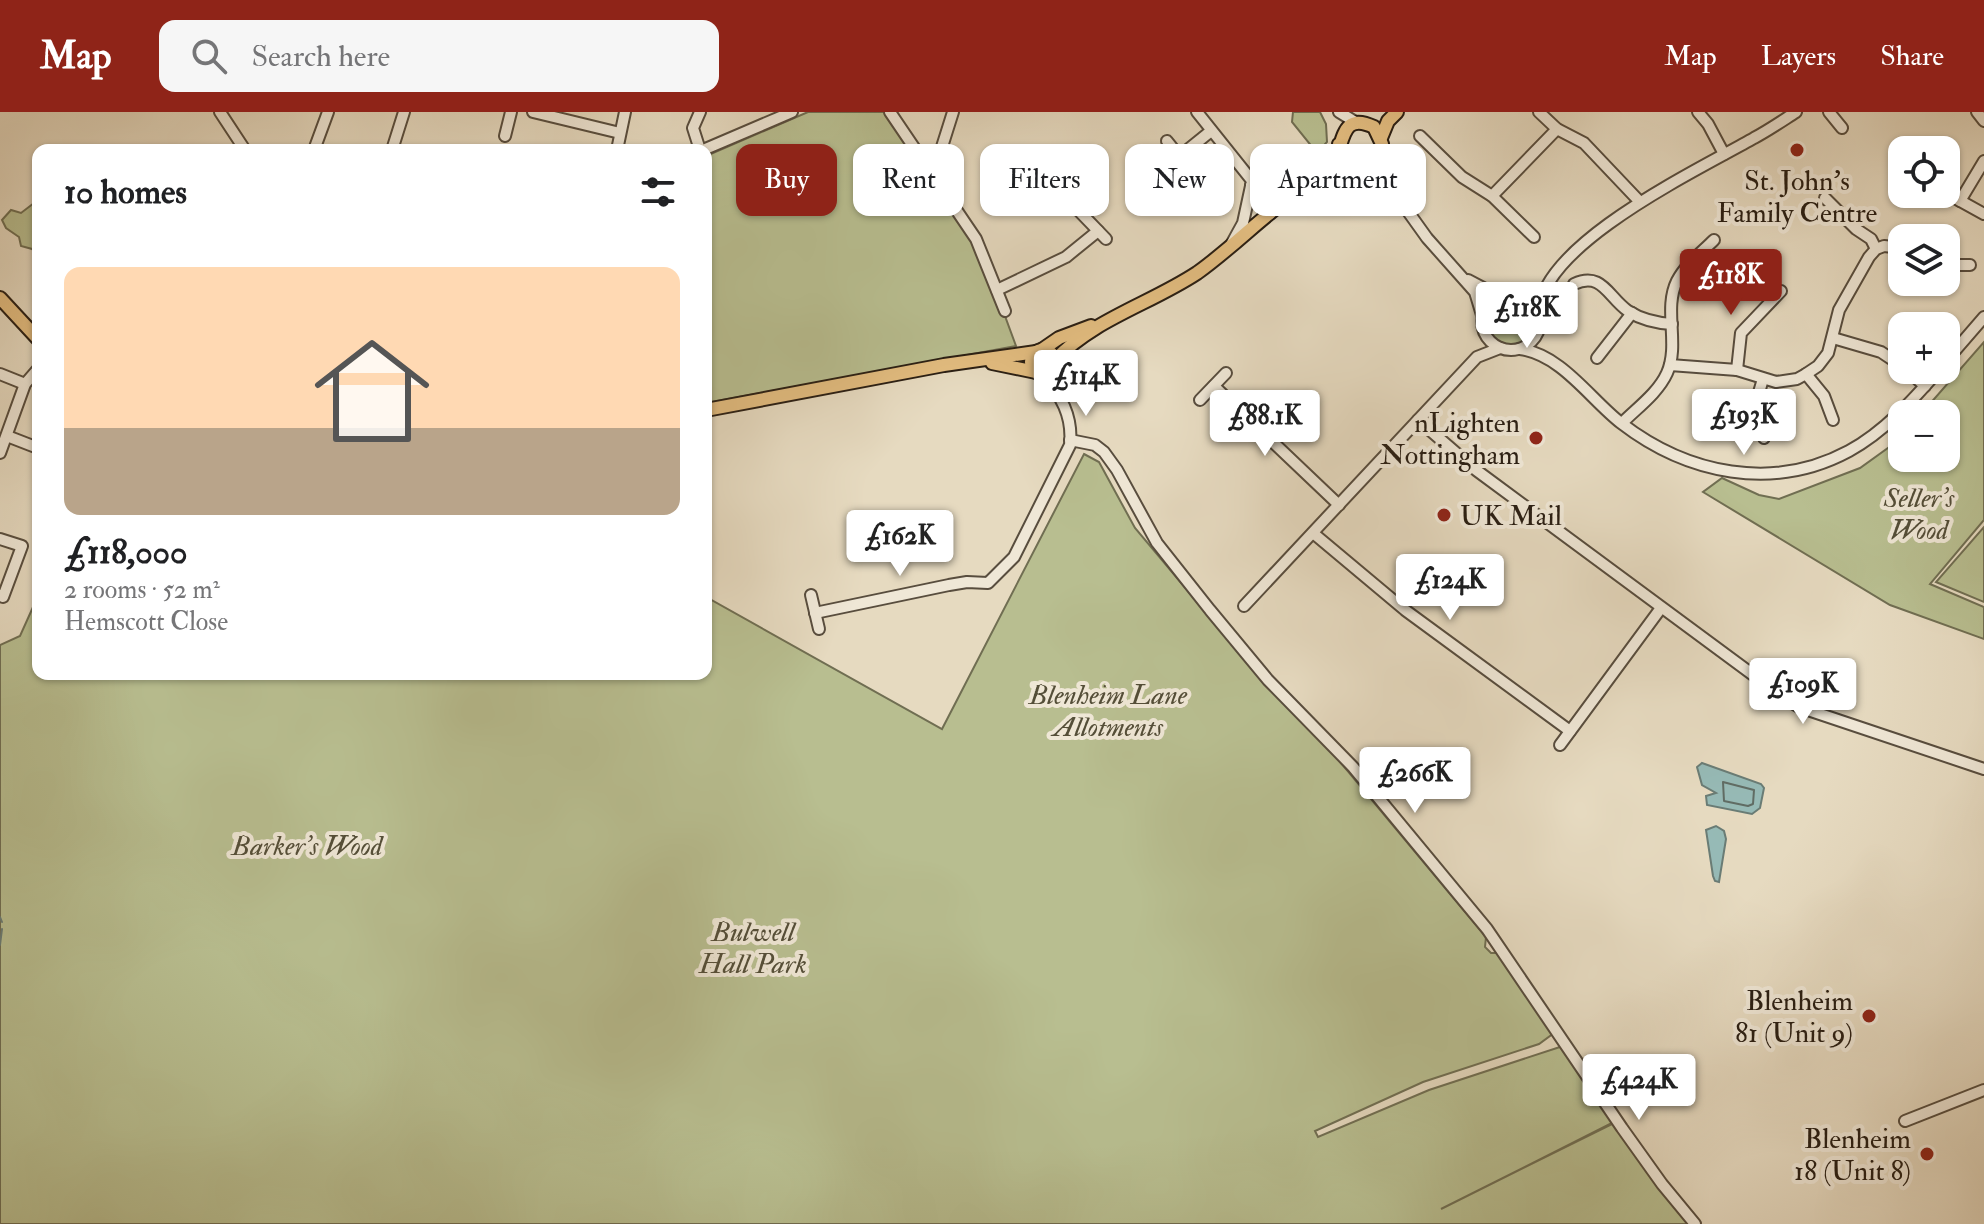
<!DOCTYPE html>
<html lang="en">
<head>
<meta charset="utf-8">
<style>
	:root { --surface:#fff; --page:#f6f6f6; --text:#202124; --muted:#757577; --accent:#8f2418 }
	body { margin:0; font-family:"IM FELL Double Pica",serif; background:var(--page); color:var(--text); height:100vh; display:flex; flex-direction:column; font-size:30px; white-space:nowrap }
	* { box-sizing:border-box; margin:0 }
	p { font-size:26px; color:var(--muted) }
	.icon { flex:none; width:44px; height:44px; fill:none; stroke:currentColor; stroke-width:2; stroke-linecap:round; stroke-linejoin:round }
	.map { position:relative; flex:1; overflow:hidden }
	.sheet { position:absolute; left:32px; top:32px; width:680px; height:536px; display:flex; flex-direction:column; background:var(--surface); border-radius:16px; box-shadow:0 2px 6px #0004 }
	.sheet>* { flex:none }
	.guide { position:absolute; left:736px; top:32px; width:760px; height:72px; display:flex; gap:16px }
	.controls { position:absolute; left:1888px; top:24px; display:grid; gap:16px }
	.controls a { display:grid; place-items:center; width:72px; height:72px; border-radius:16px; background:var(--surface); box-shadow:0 2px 6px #0004; font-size:40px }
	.price { position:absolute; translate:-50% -68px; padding:0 18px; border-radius:8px; background:#fff; color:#222; font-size:26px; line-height:52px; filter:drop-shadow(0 2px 4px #0008) }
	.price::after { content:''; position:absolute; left:50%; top:48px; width:24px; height:18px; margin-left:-12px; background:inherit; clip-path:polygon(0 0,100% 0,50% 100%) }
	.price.current { background:var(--accent); color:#fff }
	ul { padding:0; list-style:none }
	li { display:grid; align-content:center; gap:16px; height:424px; padding:0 32px }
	li span { display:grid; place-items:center; height:248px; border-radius:16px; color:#555 }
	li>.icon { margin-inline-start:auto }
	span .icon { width:144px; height:144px; fill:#fffc; stroke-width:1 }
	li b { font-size:34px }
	h2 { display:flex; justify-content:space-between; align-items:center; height:96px; padding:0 32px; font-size:34px }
	.tag { padding:0 28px; border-radius:16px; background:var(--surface); box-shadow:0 2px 6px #0004; font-size:28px; line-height:72px }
	.tag.current { background:var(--accent); color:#fff }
	header { display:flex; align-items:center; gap:48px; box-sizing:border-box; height:112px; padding:0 40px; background:var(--accent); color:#fff }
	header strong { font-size:38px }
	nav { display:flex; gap:44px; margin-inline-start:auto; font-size:28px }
	.search { width:560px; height:72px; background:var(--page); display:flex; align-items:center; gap:20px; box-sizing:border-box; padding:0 28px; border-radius:16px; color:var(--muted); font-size:30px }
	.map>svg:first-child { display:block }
	.green { fill:#b8be90; stroke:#706e52; stroke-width:2 }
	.water { fill:#96bab6; stroke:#6a7c75; stroke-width:2 }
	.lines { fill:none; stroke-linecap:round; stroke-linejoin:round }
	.shore { stroke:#606c64; stroke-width:2 }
	.stream { stroke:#6a7c75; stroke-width:2 }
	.minor-casing { stroke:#584d3e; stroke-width:14 }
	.major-casing { stroke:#291e13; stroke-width:16 }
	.minor { stroke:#efe7d6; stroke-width:10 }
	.major { stroke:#e3bd80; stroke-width:12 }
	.poi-dot { fill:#8f2418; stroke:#efe7d6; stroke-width:3 }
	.labels { text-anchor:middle; stroke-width:8; stroke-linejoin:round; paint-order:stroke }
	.poi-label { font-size:28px; fill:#291e13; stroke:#efe7d6; text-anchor:end }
	.park-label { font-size:28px; font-style:italic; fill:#544e38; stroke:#efe7d6 }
</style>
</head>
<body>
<header>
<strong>Map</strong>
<div class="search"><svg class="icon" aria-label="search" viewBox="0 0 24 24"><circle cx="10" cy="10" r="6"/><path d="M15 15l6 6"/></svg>Search here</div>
<nav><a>Map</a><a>Layers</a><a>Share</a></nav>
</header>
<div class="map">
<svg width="1984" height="1112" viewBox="0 0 1984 1112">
	<rect width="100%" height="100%" fill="#e6dac0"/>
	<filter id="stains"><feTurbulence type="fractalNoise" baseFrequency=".0025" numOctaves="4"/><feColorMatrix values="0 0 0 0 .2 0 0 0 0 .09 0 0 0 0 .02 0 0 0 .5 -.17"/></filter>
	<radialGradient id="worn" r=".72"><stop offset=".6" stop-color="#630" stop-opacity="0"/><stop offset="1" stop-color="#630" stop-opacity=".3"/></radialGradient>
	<g class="green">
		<path d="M808,0h78l85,128 24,49 21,57 -310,57v-247z"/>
		<path d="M1293,0h27l6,12 1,18 -10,11 -25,-31z"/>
		<path d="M38,88v17l-5,12 5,26 -6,-6 -11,-3 -2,-9 -13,-9 -4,-8 9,-10 10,3z"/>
		<circle cx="1510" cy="209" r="24"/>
		<path d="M1984,230v178l-54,64 54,23v32l-94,-34 -187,-113 19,-14 37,17 20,4 81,-31 32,-23 10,-11v24h44v-44h-25z"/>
		<path d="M1084,342l15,8 36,66 136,162 60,61 155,186 -1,10 6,6h7l56,80 -15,11 -116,38 -108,49 3,6 111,-47 134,-44 51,76 -173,87 173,-86 74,101h-1688v-579l20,-9 18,-40v78h668v-77l236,132z"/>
		<path d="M1984,415v75l-48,-20z"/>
	</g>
	<g class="water">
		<path d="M1702,651l59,21 3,4 -4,20 -8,6 -45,-9 -1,-9 10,-3 -14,-8 -5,-18z"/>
		<path d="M1716,714l8,5 2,8 -7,43 -4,-1 -2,-5 -7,-46z"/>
	</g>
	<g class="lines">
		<path class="shore" d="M1723,670l31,8 -1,14 -5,2 -24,-5z"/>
		<g class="stream">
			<path d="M0,805l2,5"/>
			<path d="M0,833l2,-16"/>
		</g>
		<g class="minor-casing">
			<g id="minor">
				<path d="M220,0l25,38"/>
				<path d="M533,0l87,21"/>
				<path d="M700,0l-7,16 7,22"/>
				<path d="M890,0l86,127 29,72"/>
				<path d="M1197,0l60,75 26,16"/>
				<path d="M1339,0l18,11"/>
				<path d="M1539,0l18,17 27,14 56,59"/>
				<path d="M1698,0l10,12 16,30"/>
				<path d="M1829,0l13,16"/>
				<path d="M1977,0l7,9"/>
				<path d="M505,24l6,-24"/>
				<path d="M1420,24l42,41 30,19 42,41"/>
				<path d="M1167,29l12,15"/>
				<path d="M314,38l14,-38"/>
				<path d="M392,38l12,-38"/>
				<path d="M617,38l8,-38"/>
				<path d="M703,38l89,-38"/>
				<path d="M925,52l16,-14 12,-38"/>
				<path d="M1169,53l42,-34"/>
				<path d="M1363,53l21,13 43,60 48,54 7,23"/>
				<path d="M1051,70l55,57"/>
				<path d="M1251,73l19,29"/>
				<path d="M1946,81l38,21"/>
				<path d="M1492,84l65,-67"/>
				<path d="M1825,86l31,31 15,10 5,10"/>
				<path d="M1960,89l24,-40"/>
				<path d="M1232,131l11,-20 8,-37"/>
				<path d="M1946,153h24"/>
				<path d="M1468,168l19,10 14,2"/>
				<path d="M1574,172c28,-13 34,13 54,27 14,9 28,12 44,13"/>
				<path d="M997,178l69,-33 32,-26"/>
				<circle cx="1511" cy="209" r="29"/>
				<path d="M1539,199c4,-68 161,-142 215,-173 15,-8 28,-17 42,-26"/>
				<path d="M1917,214v-3"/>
				<path d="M1833,226l48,14 21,14"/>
				<path d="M1520,237c42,6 70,50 101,74 66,51 152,69 228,28 35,-19 64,-51 90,-81"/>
				<path d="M1597,246l35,-45"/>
				<path d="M1946,249l38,-44"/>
				<path d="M1670,253l67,5 39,12 21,-3 9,-5 12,-8 10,-13 11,-43 30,-53 7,-8 8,-3 18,2"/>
				<path d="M1054,254l9,32"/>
				<path d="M1737,258l4,-37 40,-42"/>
				<path d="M1907,258l18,16"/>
				<path d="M0,262l25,10"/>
				<path d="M1806,262l18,22 9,24"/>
				<path d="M1763,267l-6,20 7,39"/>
				<path d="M1214,274l125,119"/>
				<path d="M1200,288l26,-27"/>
				<path d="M1418,308l58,50 311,230 12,7 185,62"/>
				<path d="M1622,311c15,-15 36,-30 45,-50 13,-29 -4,-64 10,-92 8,-16 25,-29 37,-41"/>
				<path d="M7,324l31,12"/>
				<path d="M1070,328l25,5 9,7 13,18 40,73 53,67 58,70 85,87 134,162 135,199 40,56 33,40"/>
				<path d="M0,341l25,-69 13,-15"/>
				<path d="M1313,421l92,77 165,121"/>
				<path d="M0,427l22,7 -19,51 -3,-2"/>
				<path d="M811,483l8,34"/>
				<path d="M1244,494l233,-249 23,-9"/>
				<path d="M815,501l134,-28 18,-3 21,1 26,-26 56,-112c3,-29 -9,-50 -28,-71"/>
				<path d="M1560,633l101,-137"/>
				<path d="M1905,1009l79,-31"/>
			</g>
		</g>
		<g class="major-casing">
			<g id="major">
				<path d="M1381,26l7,-17 9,-9"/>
				<path d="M1324,62c4,-5 9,-11 12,-17 8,-18 7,-45 38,-30l8,17 -7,16c-17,9 -32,3 -36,-16"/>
				<path d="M0,186l38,41"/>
				<path d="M1043,237l16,-11 32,-12"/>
				<circle cx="1043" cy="250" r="12"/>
				<path d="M1055,248c39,-41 95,-56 142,-87 51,-36 95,-91 156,-109"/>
				<path d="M992,251l44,9"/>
				<path d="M706,298l238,-45 92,-13"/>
			</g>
		</g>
		<use href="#minor" class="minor"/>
		<use href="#major" class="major"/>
	</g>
	<g class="poi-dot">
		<circle cx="1797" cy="38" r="8"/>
		<circle cx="1536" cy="326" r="8"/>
		<circle cx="1444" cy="403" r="8"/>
		<circle cx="1869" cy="904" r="8"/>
		<circle cx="1927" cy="1042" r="8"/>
	</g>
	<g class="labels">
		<g class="poi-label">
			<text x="1797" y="78" text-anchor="middle">St. John's<tspan x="1797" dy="32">Family Centre</tspan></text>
			<text x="1520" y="320">nLighten<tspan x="1520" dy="32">Nottingham</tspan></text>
			<text x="1460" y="413" text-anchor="start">UK Mail</text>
			<text x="1853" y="898">Blenheim<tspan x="1853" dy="32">81 (Unit 9)</tspan></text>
			<text x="1911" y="1036">Blenheim<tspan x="1911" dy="32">18 (Unit 8)</tspan></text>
		</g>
		<g class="park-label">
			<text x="1919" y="395">Seller's<tspan x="1919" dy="32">Wood</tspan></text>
			<text x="1108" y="592">Blenheim Lane<tspan x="1108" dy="32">Allotments</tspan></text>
			<text x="307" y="743">Barker's Wood</text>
			<text x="753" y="829">Bulwell<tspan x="753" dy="32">Hall Park</tspan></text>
		</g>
	</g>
	<rect width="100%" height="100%" filter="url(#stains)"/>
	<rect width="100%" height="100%" fill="url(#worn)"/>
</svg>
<div class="controls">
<a><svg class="icon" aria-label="locate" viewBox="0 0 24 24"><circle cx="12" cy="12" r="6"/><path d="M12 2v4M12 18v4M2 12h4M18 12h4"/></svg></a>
<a><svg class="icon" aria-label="layers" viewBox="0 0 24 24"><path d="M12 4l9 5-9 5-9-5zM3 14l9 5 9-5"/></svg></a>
<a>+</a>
<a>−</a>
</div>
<b class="price current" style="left:1731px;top:205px">£118K</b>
<b class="price" style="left:1527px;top:238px">£118K</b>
<b class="price" style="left:1086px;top:306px">£114K</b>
<b class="price" style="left:1744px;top:345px">£193K</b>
<b class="price" style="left:1265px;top:346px">£88.1K</b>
<b class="price" style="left:900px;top:466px">£162K</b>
<b class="price" style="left:1450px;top:510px">£124K</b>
<b class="price" style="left:1803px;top:614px">£109K</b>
<b class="price" style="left:1415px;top:703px">£266K</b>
<b class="price" style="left:1639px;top:1010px">£424K</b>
<div class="guide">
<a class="tag current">Buy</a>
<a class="tag">Rent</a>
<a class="tag">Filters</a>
<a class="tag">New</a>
<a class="tag">Apartment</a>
</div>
<section class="sheet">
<h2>10 homes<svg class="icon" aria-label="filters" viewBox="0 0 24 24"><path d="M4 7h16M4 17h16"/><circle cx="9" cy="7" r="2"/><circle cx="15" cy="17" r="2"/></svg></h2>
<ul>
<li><span style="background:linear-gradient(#ffd9b3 65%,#b9a48a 0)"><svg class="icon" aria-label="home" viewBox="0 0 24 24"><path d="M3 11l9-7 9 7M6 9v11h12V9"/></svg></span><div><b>£118,000</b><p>2 rooms · 52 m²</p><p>Hemscott Close</p></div></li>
</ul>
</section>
</div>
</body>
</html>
